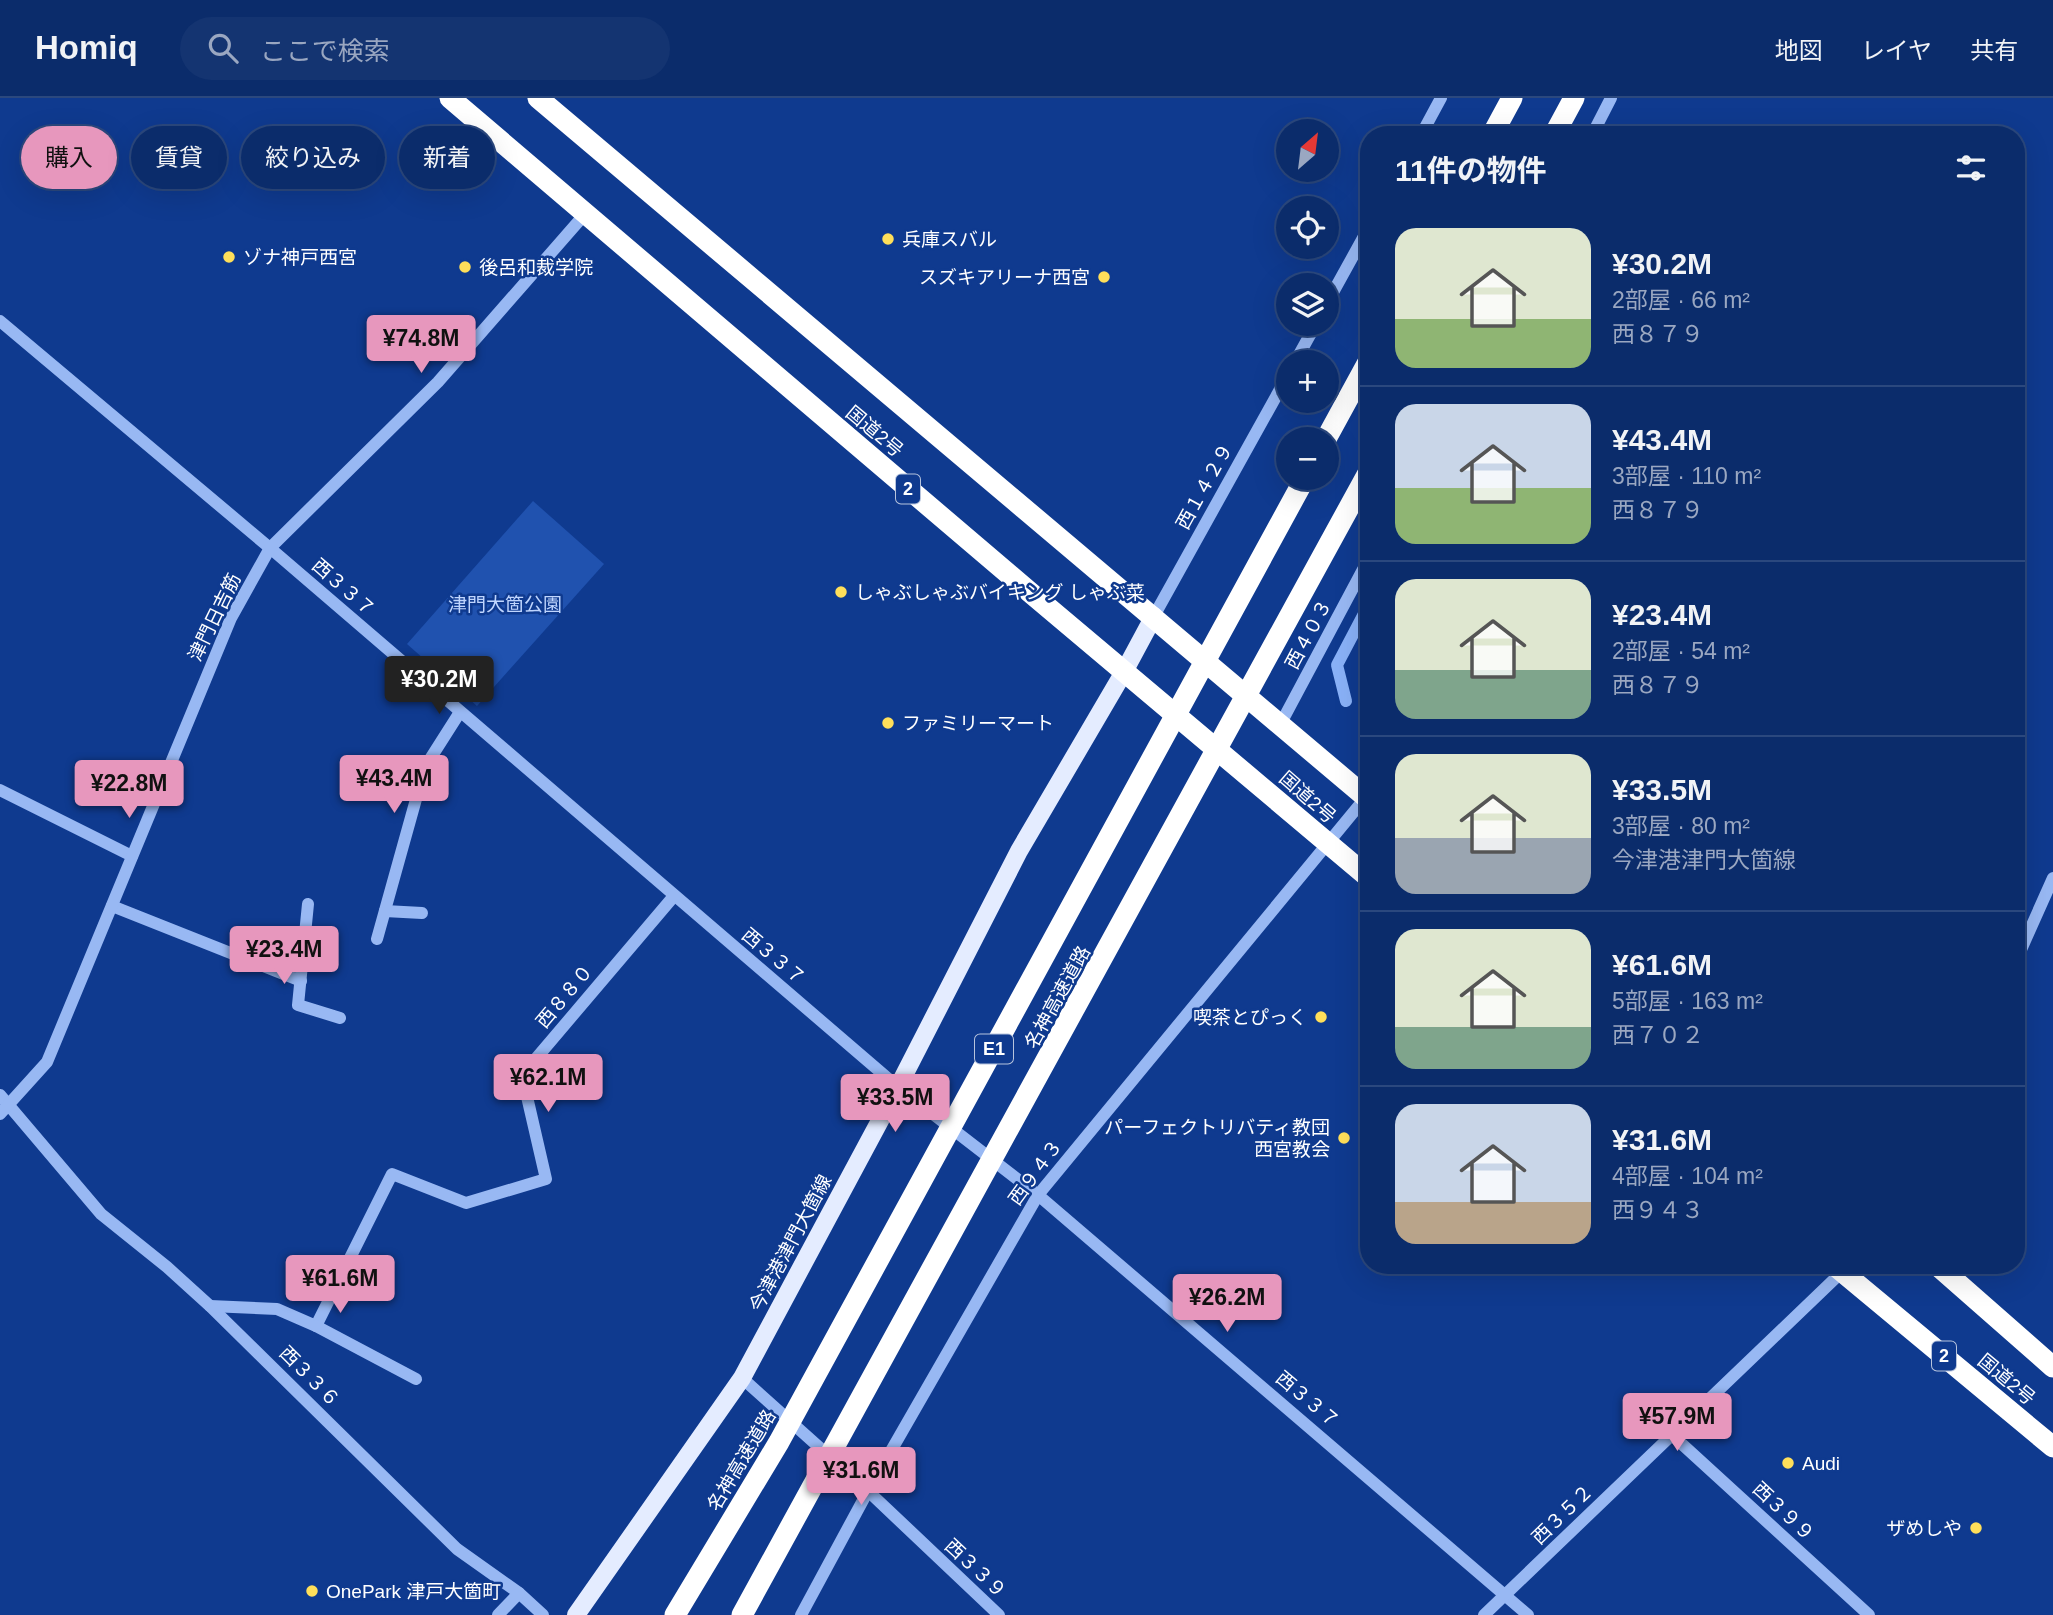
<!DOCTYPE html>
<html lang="ja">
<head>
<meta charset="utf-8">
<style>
	:root { --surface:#0b2c6b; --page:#143471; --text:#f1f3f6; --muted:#9aa7c1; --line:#2b487e; --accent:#e797bd }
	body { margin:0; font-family:Arial,"Noto Sans JP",sans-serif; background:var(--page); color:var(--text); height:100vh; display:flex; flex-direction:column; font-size:26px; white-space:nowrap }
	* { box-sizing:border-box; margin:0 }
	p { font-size:23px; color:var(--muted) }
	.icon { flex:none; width:38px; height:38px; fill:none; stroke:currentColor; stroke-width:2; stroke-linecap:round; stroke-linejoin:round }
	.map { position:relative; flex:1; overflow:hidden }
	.sheet { position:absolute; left:1360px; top:28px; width:665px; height:1148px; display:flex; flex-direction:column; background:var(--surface); border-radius:28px; box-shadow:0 7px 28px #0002,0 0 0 2px var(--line) }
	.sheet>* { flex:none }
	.hud { position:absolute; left:21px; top:28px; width:665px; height:63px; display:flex; gap:14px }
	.needle { width:46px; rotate:28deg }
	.buttons { position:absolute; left:1276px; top:21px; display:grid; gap:14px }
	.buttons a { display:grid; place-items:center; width:63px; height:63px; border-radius:50%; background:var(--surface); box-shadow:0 7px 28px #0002,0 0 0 2px var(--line); font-size:35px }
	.price { position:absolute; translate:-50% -60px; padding:0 16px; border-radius:7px; background:var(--accent); color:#111; font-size:23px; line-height:46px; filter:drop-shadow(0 2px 4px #0008) }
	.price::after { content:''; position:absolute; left:50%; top:42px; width:21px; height:16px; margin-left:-10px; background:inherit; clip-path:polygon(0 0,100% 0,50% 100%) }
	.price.active { background:#222; color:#fff }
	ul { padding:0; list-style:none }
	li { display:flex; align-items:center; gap:21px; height:175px; padding:0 35px }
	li+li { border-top:2px solid var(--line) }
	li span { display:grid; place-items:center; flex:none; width:196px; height:140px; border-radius:21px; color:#555 }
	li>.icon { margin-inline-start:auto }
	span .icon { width:84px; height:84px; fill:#fffc; stroke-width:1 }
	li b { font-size:30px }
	h2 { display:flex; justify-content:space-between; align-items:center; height:84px; padding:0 35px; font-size:30px }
	.chip { padding:0 24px; border-radius:32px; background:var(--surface); box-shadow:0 7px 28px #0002,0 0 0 2px var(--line); font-size:24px; line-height:63px }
	.chip.active { background:var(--accent); color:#111 }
	header { display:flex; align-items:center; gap:42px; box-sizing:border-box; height:98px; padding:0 35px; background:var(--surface); border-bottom:2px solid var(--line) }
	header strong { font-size:33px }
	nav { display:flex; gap:38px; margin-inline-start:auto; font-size:24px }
	.search { width:490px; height:63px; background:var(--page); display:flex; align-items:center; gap:18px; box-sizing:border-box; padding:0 24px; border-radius:38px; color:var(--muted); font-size:26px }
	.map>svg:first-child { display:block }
	.green { fill:#2052af }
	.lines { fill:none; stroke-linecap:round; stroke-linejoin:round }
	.stream { stroke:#89b1f7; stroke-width:12 }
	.minor { stroke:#98b8f3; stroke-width:12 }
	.major { stroke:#e4ecff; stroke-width:18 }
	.highway { stroke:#fff; stroke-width:21 }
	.poi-dot { fill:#ffdf5a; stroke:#0f3a8f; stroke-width:2.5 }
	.labels { text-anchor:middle; stroke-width:5; stroke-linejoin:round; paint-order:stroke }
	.shield { fill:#0f3a8f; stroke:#b7c4dd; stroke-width:2 }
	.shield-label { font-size:18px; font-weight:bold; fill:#fff }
	.poi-label { font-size:19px; fill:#fff; stroke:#0f3a8f; text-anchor:start }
	.street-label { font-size:19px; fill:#fff; stroke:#0f3a8f }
	.park-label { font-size:19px; fill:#bfd5fe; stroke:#0f3a8f }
</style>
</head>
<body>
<header>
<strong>Homiq</strong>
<div class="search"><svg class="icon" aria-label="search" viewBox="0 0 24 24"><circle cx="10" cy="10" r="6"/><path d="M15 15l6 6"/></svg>ここで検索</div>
<nav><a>地図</a><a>レイヤ</a><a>共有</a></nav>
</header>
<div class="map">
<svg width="2053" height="1517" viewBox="0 0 2053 1517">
	<rect width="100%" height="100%" fill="#0f3a8f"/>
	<path class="green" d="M533,403l71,63 -127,142 -70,-62z"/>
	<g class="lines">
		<path class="stream" d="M1346,603l-9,-36 31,-59"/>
		<g class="minor">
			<path d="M1421,37l20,-37"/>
			<path d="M1592,37l19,-37"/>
			<path d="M1326,207l42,-76"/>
			<path d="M0,223l270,227 628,539 140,108 490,420"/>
			<path d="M1295,264l21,-38"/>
			<path d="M1154,518l134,-241"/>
			<path d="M1280,627l88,-165"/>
			<path d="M0,692l132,66"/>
			<path d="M308,806l-10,101 42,13"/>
			<path d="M112,808l189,75"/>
			<path d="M385,813l37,2"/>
			<path d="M377,841l48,-172 35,-55"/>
			<path d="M2016,863l37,-83"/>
			<path d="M0,997l101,119 66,53 43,39 247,243 62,44 24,22"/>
			<path d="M0,1016l47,-52 184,-444 39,-70 168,-166 147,-168"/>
			<path d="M210,1208l67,3 39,17 76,-152 74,29 80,-24 -24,-104 152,-179"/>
			<path d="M316,1228l100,53"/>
			<path d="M742,1280l126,113 131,124"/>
			<path d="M1672,1337l197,180"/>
			<path d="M498,1517l21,-22"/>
			<path d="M801,1517l67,-124 170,-296 328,-398"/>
			<path d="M1484,1517l361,-346"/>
		</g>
		<path class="major" d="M576,1517l166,-237 156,-291 121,-236 106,-181 29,-54"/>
		<g class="highway">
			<path d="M450,0l582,496 336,283"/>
			<path d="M538,0l830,701"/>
			<path d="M1492,37l20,-37"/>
			<path d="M1554,37l20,-37"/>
			<path d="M1326,341l42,-77"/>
			<path d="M1834,1167l219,182"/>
			<path d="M1937,1167l116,102"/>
			<path d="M675,1517l104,-173 526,-964"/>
			<path d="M742,1517l626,-1142"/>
		</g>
	</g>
	<g class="poi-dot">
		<circle cx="888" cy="141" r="7"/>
		<circle cx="229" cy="159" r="7"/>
		<circle cx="465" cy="169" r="7"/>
		<circle cx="1104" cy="179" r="7"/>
		<circle cx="841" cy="494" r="7"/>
		<circle cx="888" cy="625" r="7"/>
		<circle cx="1321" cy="919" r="7"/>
		<circle cx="1344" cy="1040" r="7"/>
		<circle cx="1788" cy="1365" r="7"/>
		<circle cx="1976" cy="1430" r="7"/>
		<circle cx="312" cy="1493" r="7"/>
	</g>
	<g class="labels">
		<g class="shield">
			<rect x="896" y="376.5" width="24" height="29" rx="5"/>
			<rect x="975" y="936.5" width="38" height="29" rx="5"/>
			<rect x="1932" y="1243.5" width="24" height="29" rx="5"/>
		</g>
		<g class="shield-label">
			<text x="908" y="397">2</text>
			<text x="994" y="957">E1</text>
			<text x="1944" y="1264">2</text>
		</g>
		<g class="poi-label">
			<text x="902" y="148">兵庫スバル</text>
			<text x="243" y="166">ゾナ神戸西宮</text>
			<text x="479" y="176">後呂和裁学院</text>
			<text x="1090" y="186" text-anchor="end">スズキアリーナ西宮</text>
			<text x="855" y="501">しゃぶしゃぶバイキング しゃぶ菜</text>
			<text x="902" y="632">ファミリーマート</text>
			<text x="1307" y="926" text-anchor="end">喫茶とぴっく</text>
			<text x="1330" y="1036" text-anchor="end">パーフェクトリバティ教団<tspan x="1330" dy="22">西宮教会</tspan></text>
			<text x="1802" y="1372">Audi</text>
			<text x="1962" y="1437" text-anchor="end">ザめしや</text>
			<text x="326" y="1500">OnePark 津戸大箇町</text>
		</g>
		<g class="street-label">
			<text transform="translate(875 333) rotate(40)" y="7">国道2号</text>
			<text transform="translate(1204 388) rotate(-61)" y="7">西１４２９</text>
			<text transform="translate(344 489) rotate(41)" y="7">西３３７</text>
			<text transform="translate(214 519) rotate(-64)" y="7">津門日吉筋</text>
			<text transform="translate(1308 536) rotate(-62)" y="7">西４０３</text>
			<text transform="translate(1308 699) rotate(41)" y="7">国道2号</text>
			<text transform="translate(774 858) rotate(40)" y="7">西３３７</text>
			<text transform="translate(564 898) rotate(-50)" y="7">西８８０</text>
			<text transform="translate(1057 899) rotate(-61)" y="7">名神高速道路</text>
			<text transform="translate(1035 1074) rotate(-54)" y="7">西９４３</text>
			<text transform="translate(790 1145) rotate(-62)" y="7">今津港津門大箇線</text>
			<text transform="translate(310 1278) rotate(45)" y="7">西３３６</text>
			<text transform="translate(2007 1281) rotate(40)" y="7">国道2号</text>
			<text transform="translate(1308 1301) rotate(40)" y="7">西３３７</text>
			<text transform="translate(741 1362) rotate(-59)" y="7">名神高速道路</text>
			<text transform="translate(1784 1413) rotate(43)" y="7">西３９９</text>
			<text transform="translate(1562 1416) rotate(-44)" y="7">西３５２</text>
			<text transform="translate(976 1470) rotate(43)" y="7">西３３９</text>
		</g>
		<g class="park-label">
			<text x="505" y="513">津門大箇公園</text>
		</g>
	</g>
</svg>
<div class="buttons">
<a><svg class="needle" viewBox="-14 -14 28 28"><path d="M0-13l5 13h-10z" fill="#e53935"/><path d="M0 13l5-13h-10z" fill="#9aa7c1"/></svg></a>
<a><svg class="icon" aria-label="locate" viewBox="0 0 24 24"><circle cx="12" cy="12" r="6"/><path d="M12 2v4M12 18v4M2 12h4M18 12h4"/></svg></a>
<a><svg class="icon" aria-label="layers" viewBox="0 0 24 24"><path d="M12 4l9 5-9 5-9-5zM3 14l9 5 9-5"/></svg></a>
<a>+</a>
<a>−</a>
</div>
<b class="price" style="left:421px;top:277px">¥74.8M</b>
<b class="price active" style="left:439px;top:618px">¥30.2M</b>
<b class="price" style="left:394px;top:717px">¥43.4M</b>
<b class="price" style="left:129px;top:722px">¥22.8M</b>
<b class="price" style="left:284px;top:888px">¥23.4M</b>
<b class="price" style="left:548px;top:1016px">¥62.1M</b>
<b class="price" style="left:895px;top:1036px">¥33.5M</b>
<b class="price" style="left:340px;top:1217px">¥61.6M</b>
<b class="price" style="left:1227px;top:1236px">¥26.2M</b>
<b class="price" style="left:1677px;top:1355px">¥57.9M</b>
<b class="price" style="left:861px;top:1409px">¥31.6M</b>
<div class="hud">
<a class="chip active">購入</a>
<a class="chip">賃貸</a>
<a class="chip">絞り込み</a>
<a class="chip">新着</a>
</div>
<section class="sheet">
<h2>11件の物件<svg class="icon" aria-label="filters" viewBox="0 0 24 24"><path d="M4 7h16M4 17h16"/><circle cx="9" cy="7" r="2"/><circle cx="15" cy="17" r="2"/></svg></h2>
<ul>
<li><span style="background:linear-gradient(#dfe7d0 65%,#8fb573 0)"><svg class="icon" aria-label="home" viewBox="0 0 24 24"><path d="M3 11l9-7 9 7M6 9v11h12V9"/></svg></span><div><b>¥30.2M</b><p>2部屋 · 66 m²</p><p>西８７９</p></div></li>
<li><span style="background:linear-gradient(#c9d6e8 60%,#8fb573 0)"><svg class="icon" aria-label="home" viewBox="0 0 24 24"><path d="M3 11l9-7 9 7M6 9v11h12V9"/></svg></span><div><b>¥43.4M</b><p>3部屋 · 110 m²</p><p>西８７９</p></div></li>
<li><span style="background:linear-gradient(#dfe7d0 65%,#7fa58c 0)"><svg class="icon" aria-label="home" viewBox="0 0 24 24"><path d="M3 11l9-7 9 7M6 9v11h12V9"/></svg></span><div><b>¥23.4M</b><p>2部屋 · 54 m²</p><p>西８７９</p></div></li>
<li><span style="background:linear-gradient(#dfe7d0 60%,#9aa5b1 0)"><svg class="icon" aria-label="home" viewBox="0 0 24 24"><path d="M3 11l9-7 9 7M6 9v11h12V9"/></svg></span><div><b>¥33.5M</b><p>3部屋 · 80 m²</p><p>今津港津門大箇線</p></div></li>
<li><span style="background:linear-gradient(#dfe7d0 70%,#7fa58c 0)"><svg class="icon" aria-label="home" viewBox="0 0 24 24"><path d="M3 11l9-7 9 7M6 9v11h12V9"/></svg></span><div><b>¥61.6M</b><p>5部屋 · 163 m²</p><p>西７０２</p></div></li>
<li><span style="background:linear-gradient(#c9d6e8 70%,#b9a48a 0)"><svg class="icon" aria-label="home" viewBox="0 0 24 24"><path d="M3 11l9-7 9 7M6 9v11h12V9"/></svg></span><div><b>¥31.6M</b><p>4部屋 · 104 m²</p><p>西９４３</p></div></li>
</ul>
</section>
</div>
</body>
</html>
